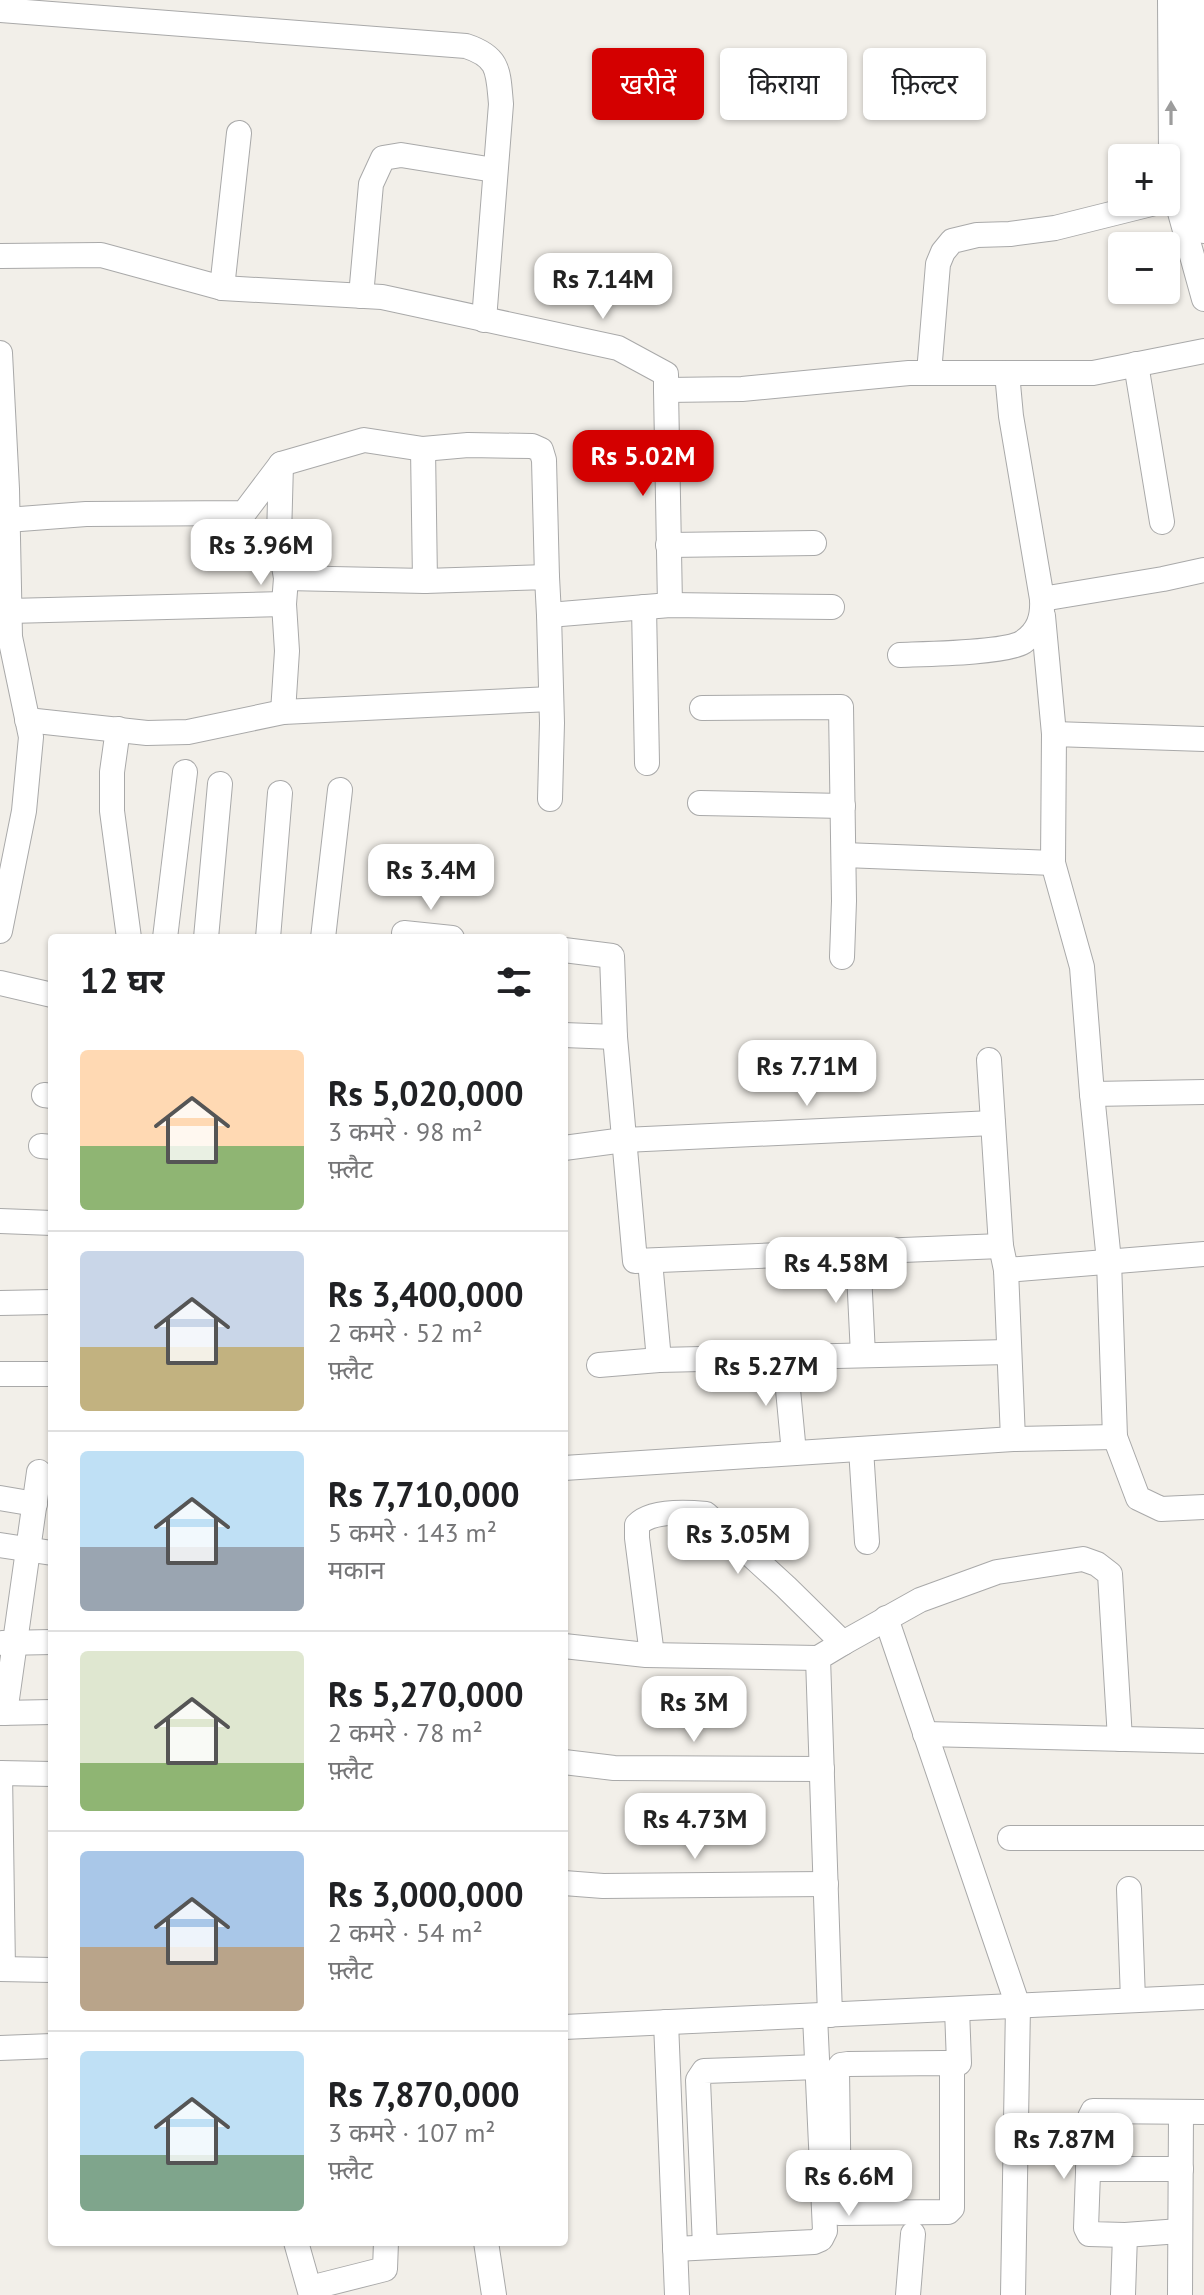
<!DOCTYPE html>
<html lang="hi">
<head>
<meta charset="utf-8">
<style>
	:root { --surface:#fff; --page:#f2f2f2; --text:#202124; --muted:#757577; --line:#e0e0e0; --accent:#d40000 }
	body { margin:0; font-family:"PT Sans","Noto Sans Devanagari",sans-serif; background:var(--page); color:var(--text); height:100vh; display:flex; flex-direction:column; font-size:30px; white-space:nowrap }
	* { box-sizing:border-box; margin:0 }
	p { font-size:26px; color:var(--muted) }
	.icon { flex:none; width:44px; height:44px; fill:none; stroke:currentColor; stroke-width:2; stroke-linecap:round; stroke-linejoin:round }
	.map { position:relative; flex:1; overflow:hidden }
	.panel { position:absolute; left:48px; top:934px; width:520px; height:1312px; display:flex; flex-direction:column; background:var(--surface); border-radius:8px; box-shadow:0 2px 6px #0004 }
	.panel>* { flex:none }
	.top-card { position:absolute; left:592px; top:48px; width:492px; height:72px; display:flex; gap:16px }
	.controls { position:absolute; left:1108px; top:144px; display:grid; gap:16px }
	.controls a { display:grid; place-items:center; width:72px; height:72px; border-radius:8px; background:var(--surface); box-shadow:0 2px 6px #0004; font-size:40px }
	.price { position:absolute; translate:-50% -68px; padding:0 18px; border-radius:16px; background:#fff; color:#222; font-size:26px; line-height:52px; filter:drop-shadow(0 2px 4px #0008) }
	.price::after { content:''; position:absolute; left:50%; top:48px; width:24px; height:18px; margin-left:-12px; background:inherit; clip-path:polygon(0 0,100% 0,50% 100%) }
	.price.current { background:var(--accent); color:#fff }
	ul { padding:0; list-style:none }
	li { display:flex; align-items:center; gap:24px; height:200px; padding:0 32px }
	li+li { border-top:2px solid var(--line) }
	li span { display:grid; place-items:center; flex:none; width:224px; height:160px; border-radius:8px; color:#555 }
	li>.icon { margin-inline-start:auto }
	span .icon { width:96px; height:96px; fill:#fffc; stroke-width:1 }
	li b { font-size:34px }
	h2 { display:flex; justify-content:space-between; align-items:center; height:96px; padding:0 32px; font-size:34px }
	.chip { padding:0 28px; border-radius:8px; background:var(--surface); box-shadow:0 2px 6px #0004; font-size:28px; line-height:72px }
	.chip.current { background:var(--accent); color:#fff }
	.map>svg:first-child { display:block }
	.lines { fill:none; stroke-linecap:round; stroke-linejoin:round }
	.minor-casing { stroke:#a9a9a9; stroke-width:26 }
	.minor { stroke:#fff; stroke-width:24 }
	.oneway { fill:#9c9c9c }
</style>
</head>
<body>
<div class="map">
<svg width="1204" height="2295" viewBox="0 0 1204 2295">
	<rect width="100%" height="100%" fill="#f2efe9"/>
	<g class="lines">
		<g class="minor-casing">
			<g id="minor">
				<path d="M1170,0l1,157 5,41 28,101"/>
				<path d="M1192,0l1,142 6,72 5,17"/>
				<path d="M0,10l466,36c34,11 32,26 35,58l-17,216"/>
				<path d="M0,256l101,-1 121,33 160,9 236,51 48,26v16l76,-1 167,-16h184l111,-22"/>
				<path d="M222,288l17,-155"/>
				<path d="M361,296l10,-112 12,-26 18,-3 93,15"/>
				<path d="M0,353l7,136 3,148 21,100 -7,74 -24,120"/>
				<path d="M1136,364l26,158"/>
				<path d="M929,373l9,-109 5,-12 9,-11 25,-6 33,-1 45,-6 104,-26"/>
				<path d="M1007,373l4,43 31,183 121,-20 41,-9"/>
				<path d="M666,390l4,215"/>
				<path d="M423,449l2,132"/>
				<path d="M281,464l-2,73 7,41 -2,26 3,47 -4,61"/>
				<path d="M7,520l79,-6 158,-1 37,-49 83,-24 59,9 45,-4 64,1 9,4 3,10 3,117"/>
				<path d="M668,545l146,-2"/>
				<path d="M286,578l139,3 122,-4 2,38 121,-10 162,2"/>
				<path d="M644,607l3,156"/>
				<path d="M9,611l275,-7"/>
				<path d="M549,615l3,108 -2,76"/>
				<path d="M1043,616l11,118"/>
				<path d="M900,655c24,-1 106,-2 123,-13 16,-11 20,-25 19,-43"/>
				<path d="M702,708l139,-1 3,194 -2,56"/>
				<path d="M27,720l120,13 41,-1 95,-20 268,-13"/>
				<path d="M118,729l-6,43v39l17,127"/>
				<path d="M1204,739l-150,-5 -1,129 29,104 10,127 17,167 6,176 23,61 23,11 43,-2"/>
				<path d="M700,803l143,3"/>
				<path d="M844,855l209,8"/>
				<path d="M404,933l48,5"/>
				<path d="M165,938l20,-166"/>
				<path d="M206,938l14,-154"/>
				<path d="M268,938l12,-145"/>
				<path d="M323,938l17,-148"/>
				<path d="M564,950l48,6 3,81 20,224 366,-15"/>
				<path d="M0,983l52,12"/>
				<path d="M564,1035l51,2"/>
				<path d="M989,1060l12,186 5,24 7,169"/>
				<path d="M1092,1094l112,-2"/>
				<path d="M44,1095l8,1"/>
				<path d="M41,1146l11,1"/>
				<path d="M564,1148l60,-8 369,-17"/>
				<path d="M0,1221l52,2"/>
				<path d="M858,1252l5,103"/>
				<path d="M650,1261l9,99"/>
				<path d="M1006,1270l198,-16"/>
				<path d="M0,1303l52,-1"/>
				<path d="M785,1358l9,95"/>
				<path d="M599,1365l60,-5 349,-8"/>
				<path d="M0,1374h52"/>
				<path d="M861,1449l6,93"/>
				<path d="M564,1468l449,-29 102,-2"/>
				<path d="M0,1498l35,6"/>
				<path d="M0,1545l52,8"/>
				<path d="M886,1618l132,388 -5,289"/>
				<path d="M2,1643l50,-1"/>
				<path d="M564,1646l82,9 172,3"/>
				<path d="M652,1655l-15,-117v-13c14,-15 49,-13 69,-11l80,73 57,56 77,-43 77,-28 86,-13 14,5 13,10 10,165"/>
				<path d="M0,1713l52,-1"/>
				<path d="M5,1713l34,-241"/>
				<path d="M925,1734l279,7"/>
				<path d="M564,1762l50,6 208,1"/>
				<path d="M0,1773l3,196"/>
				<path d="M0,1773l52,1"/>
				<path d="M1010,1838h194"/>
				<path d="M564,1883l39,3 223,-2"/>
				<path d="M1129,1889l4,111"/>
				<path d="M0,1969l52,1"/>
				<path d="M830,2015l-12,-357 25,-15"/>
				<path d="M666,2022l11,273"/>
				<path d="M564,2027l640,-30"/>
				<path d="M0,2048l52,-2"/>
				<path d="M952,2063v145l-4,4 -109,1 -2,-143 4,-5 7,-1 95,-1h16l-2,-54"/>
				<path d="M1088,2169h93"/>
				<path d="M1125,2235l-36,-1 -3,-6 4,-111 3,-6 111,1"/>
				<path d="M296,2242l15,53"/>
				<path d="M486,2242l8,53"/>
				<path d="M705,2247l-7,-167 6,-9 114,-4"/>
				<path d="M675,2249l139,-7 7,-3 4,-8 -10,-215"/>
				<path d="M310,2288l75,-19 1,-27"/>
				<path d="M908,2295l5,-61"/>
				<path d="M1123,2295l2,-60 55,-4"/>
				<path d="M1180,2295l1,-182"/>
			</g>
		</g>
		<use href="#minor" class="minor"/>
	</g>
	<defs><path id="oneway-solid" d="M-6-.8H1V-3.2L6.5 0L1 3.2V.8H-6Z" transform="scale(2)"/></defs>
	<use class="oneway" href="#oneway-solid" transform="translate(1171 113) rotate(-90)"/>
</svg>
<div class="controls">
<a>+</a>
<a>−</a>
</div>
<b class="price" style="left:603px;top:321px">Rs 7.14M</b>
<b class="price current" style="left:643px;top:498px">Rs 5.02M</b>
<b class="price" style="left:261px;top:587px">Rs 3.96M</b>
<b class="price" style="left:431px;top:912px">Rs 3.4M</b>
<b class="price" style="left:807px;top:1108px">Rs 7.71M</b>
<b class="price" style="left:836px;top:1305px">Rs 4.58M</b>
<b class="price" style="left:766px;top:1408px">Rs 5.27M</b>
<b class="price" style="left:738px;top:1576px">Rs 3.05M</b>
<b class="price" style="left:694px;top:1744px">Rs 3M</b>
<b class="price" style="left:695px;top:1861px">Rs 4.73M</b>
<b class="price" style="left:1064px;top:2181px">Rs 7.87M</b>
<b class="price" style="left:849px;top:2218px">Rs 6.6M</b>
<div class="top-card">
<a class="chip current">खरीदें</a>
<a class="chip">किराया</a>
<a class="chip">फ़िल्टर</a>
</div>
<section class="panel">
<h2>12 घर<svg class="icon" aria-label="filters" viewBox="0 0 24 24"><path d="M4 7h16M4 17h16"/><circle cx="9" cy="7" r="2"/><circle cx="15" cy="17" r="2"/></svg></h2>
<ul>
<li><span style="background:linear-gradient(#ffd9b3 60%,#8fb573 0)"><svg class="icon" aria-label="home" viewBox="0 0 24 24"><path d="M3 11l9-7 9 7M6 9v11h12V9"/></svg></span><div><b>Rs 5,020,000</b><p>3 कमरे · 98 m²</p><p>फ़्लैट</p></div></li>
<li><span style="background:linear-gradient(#c9d6e8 60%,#c2b280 0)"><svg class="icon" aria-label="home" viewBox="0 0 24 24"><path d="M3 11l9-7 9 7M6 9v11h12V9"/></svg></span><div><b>Rs 3,400,000</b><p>2 कमरे · 52 m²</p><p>फ़्लैट</p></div></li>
<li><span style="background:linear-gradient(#bfe0f5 60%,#9aa5b1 0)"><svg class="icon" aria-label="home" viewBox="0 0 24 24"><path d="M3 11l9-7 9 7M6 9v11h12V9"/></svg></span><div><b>Rs 7,710,000</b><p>5 कमरे · 143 m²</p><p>मकान</p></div></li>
<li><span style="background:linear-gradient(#dfe7d0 70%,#8fb573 0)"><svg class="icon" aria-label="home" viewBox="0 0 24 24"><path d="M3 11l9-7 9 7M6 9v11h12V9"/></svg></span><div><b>Rs 5,270,000</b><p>2 कमरे · 78 m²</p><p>फ़्लैट</p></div></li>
<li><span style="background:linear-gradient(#a9c7e8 60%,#b9a48a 0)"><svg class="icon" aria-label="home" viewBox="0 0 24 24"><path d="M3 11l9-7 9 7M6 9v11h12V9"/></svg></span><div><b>Rs 3,000,000</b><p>2 कमरे · 54 m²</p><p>फ़्लैट</p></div></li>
<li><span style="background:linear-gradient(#bfe0f5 65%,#7fa58c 0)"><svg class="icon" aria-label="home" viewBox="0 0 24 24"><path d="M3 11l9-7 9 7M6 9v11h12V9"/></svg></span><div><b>Rs 7,870,000</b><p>3 कमरे · 107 m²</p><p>फ़्लैट</p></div></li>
</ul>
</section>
</div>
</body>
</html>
